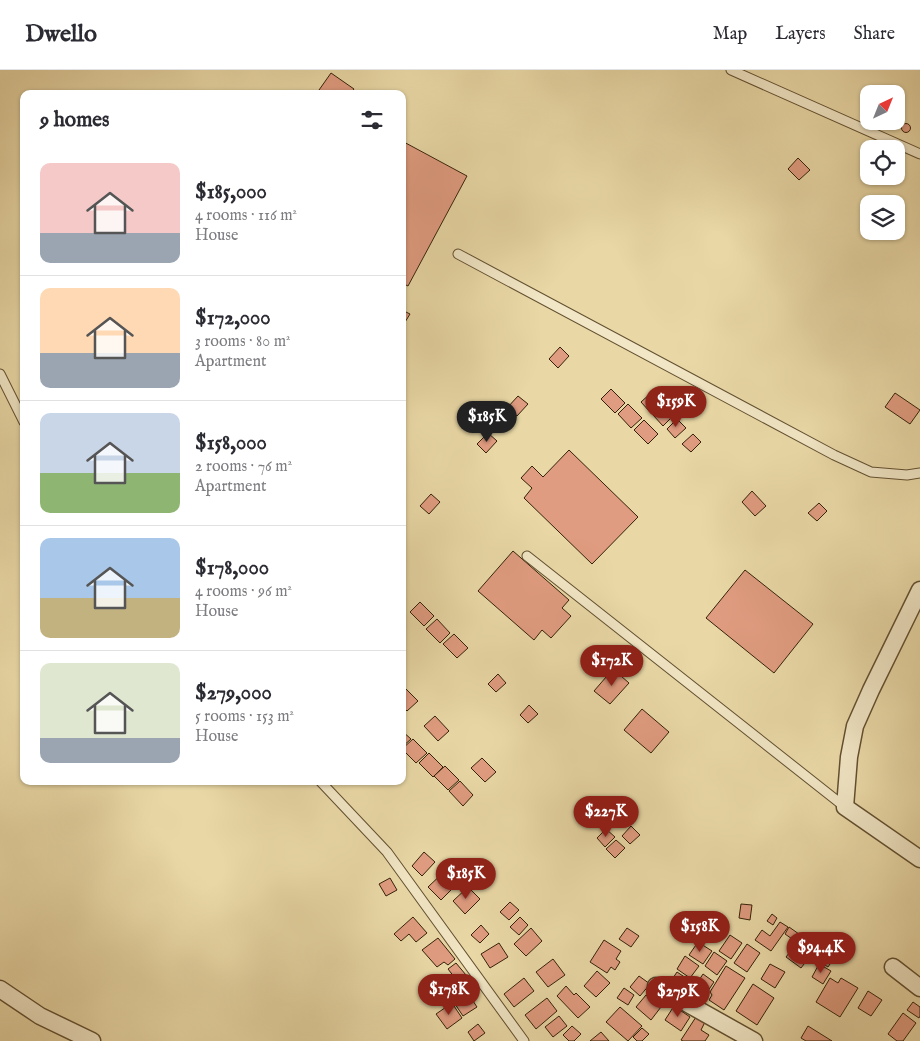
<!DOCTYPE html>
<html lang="en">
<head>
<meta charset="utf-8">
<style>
	:root { --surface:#fff; --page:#f7f7f7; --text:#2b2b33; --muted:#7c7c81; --line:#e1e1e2; --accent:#8f2418 }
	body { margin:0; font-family:"IM FELL English",serif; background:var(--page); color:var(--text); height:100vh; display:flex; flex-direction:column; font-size:19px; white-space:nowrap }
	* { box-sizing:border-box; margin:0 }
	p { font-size:16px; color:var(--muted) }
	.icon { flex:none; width:28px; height:28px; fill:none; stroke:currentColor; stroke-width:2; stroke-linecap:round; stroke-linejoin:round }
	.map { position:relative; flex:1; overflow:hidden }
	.side { position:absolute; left:20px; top:20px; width:386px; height:695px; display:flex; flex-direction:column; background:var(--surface); border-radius:10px; box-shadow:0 1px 4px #0004 }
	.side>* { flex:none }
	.needle { width:32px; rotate:43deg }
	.tools { position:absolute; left:860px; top:15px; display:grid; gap:10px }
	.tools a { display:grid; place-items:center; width:45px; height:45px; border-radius:10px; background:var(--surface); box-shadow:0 1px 4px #0004; font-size:25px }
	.price { position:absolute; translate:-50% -42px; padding:0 11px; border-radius:18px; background:var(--accent); color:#fff; font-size:16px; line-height:32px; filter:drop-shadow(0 1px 2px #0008) }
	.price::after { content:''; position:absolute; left:50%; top:30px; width:15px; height:11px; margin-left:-8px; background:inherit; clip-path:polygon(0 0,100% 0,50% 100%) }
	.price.active { background:#222; color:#fff }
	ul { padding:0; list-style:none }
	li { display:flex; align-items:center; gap:15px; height:125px; padding:0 20px }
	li+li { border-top:1px solid var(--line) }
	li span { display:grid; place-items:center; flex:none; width:140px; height:100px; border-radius:10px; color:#555 }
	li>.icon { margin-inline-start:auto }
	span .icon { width:60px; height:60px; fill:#fffc; stroke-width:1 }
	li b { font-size:21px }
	h2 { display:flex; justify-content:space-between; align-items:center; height:60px; padding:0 20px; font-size:21px }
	header { display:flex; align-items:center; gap:30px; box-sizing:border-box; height:70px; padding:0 25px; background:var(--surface); border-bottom:1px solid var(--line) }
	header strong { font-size:24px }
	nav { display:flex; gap:28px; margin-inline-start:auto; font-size:18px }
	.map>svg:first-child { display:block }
	.building { fill:#e09c80; stroke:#352109 }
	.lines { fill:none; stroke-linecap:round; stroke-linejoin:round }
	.lane-casing { stroke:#624f30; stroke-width:11 }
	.street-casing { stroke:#624f30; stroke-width:19 }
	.lane { stroke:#f1e6c5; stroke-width:9 }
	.street { stroke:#f1e6c5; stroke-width:16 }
</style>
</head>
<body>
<header>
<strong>Dwello</strong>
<nav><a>Map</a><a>Layers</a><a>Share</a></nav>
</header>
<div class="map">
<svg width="920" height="971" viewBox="0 0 920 971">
	<rect width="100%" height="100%" fill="#e9d8a6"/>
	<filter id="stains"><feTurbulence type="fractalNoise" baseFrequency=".004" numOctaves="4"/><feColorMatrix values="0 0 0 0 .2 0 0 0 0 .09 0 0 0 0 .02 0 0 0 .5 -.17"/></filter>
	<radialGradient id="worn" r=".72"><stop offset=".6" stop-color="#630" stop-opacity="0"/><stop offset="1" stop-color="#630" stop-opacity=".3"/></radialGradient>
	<g class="building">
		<path d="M331,3l23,16 -4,5h-25l-6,-4z"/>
		<circle cx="906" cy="58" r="4.5"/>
		<path d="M402,71l65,35 -59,110 -6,-3z"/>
		<path d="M798,88l12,12 -11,10 -11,-11z"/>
		<path d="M402,240l8,4 -8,13z"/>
		<path d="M560,277l9,9 -11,12 -9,-9z"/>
		<path d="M611,319l14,14 -10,10 -14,-14z"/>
		<path d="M651,323l9,9 -10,10 -9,-10z"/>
		<path d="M895,323l25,17 -10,14 -25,-17z"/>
		<path d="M518,326l10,8 -11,12 -10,-8z"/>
		<path d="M628,334l14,14 -11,10 -13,-14z"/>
		<path d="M662,335l11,11 -10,10 -10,-11z"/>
		<path d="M506,341l9,9 -11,11 -9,-8z"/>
		<path d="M677,349l9,9 -11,10 -8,-9z"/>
		<path d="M644,350l14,14 -10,10 -14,-14z"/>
		<path d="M488,363l9,8 -11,12 -9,-9z"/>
		<path d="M693,364l8,8 -10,10 -9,-8z"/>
		<path d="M569,380l69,67 -46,47 -68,-66 8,-10 -11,-10 11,-12 11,11z"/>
		<path d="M752,421l14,15 -11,10 -13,-14z"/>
		<path d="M431,424l9,8 -11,12 -9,-8z"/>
		<path d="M819,433l8,8 -10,10 -9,-8z"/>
		<path d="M513,481l56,49 -7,8 9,8 -20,22 -9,-8 -8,10 -56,-49z"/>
		<path d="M745,500l68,54 -39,49 -68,-55z"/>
		<path d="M420,532l14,14 -10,10 -14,-14z"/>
		<path d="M437,549l13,14 -10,10 -14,-14z"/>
		<path d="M454,564l14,14 -11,10 -14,-14z"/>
		<path d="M613,599l16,14 -19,21 -16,-13z"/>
		<path d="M498,604l8,9 -10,9 -8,-8z"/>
		<path d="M404,617l14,14 -11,10 -5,-5v-18z"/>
		<path d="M529,635l9,9 -10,9 -8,-8z"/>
		<path d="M642,639l27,23 -18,21 -27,-23z"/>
		<path d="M435,646l14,15 -11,10 -14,-15z"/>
		<path d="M402,661l9,8 -9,8z"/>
		<path d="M413,669l14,14 -11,10 -14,-14z"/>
		<path d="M429,683l14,14 -10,10 -14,-14z"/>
		<path d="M482,688l14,14 -11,10 -14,-14z"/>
		<path d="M445,696l14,14 -11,10 -14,-14z"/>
		<path d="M460,711l13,14 -10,11 -14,-15z"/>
		<path d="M631,756l9,9 -10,9 -8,-8z"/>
		<path d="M606,759l9,8 -10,10 -8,-9z"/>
		<path d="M616,770l9,8 -10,10 -9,-9z"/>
		<path d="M424,782l11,10 -13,14 -10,-10z"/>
		<path d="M446,800l12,13 -17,17 -13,-13z"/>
		<path d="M390,808l7,12 -11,6 -7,-12z"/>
		<path d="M468,817l12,12 -15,15 -12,-13z"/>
		<path d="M510,832l9,8 -10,10 -9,-8z"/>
		<path d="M741,834l11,1 -2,15 -11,-2z"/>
		<path d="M772,844l5,4 -4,7 -6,-4z"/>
		<path d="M413,847l14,16 -11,9 -7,-8 -8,7 -7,-7z"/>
		<path d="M520,847l8,8 -9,10 -9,-8z"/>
		<path d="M780,852l8,5 -17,24 -16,-11 7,-10 8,6z"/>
		<path d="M481,855l8,9 -9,9 -9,-8z"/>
		<path d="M789,857l10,7 -4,7 -10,-7z"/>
		<path d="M531,858l11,13 -16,15 -12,-12z"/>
		<path d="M627,858l12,8 -8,11 -12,-8z"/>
		<path d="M730,865l12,8 -11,16 -12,-8z"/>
		<path d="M803,865l15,11 -17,22 -15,-11z"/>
		<path d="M438,868l17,21 -7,6 -4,-3 -7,5 -15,-17z"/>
		<path d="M604,870l17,11 -5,8 4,3 -5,8 -4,-3 -4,6 -17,-11z"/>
		<path d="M698,872l14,9 -9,13 -14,-9z"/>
		<path d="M499,873l9,14 -18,11 -9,-14z"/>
		<path d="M823,873l15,9 -10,15 -14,-9z"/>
		<path d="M747,874l13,9 -13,19 -13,-9z"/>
		<path d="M714,882l13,9 -10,14 -12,-9z"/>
		<path d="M685,886l14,10 -9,12 -13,-9z"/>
		<path d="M553,889l12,16 -17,12 -12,-15z"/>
		<path d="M456,893l10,12 -8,7 -10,-13z"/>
		<path d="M770,894l15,8 -10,16 -14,-9z"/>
		<path d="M819,894l12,7 -8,13 -11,-7z"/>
		<path d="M726,896l19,12 -21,32 -15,-10 3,-5 -2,-3z"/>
		<path d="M597,901l13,12 -14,14 -12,-11z"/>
		<path d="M677,902l12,8 -9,12 -11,-8z"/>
		<path d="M703,904l11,8 -11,16 -11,-7z"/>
		<path d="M639,906l11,8 -10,12 -10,-9z"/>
		<path d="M524,908l10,13 -20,16 -10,-13z"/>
		<path d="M830,908l8,5 3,-5 17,10 -18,29 -24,-15z"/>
		<path d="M753,914l21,14 -17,27 -21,-14z"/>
		<path d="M566,916l8,9 2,-2 14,14 -12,11 -21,-22z"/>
		<path d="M624,918l10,7 -6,10 -11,-7z"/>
		<path d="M868,921l14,9 -11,16 -13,-8z"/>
		<path d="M467,922l10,15 -14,9 -10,-15z"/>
		<path d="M646,925l15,12 -10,13 -15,-13z"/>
		<path d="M547,928l10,13 -21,18 -11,-14z"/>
		<path d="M913,932l7,5v9l-1,2 -12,-8z"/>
		<path d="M452,933l10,15 -15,11 -11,-15z"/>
		<path d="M674,936l16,11 -9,14 -16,-11z"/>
		<path d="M620,937l22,19 -14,15 -22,-19z"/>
		<path d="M903,943l13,10 -13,18h-6l-9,-7z"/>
		<path d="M559,946l8,10 -14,11 -8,-10z"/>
		<path d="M696,947l9,5 -4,8 8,5 -4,6h-22l-2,-1z"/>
		<path d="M478,954l7,9 -11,8 -6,-9z"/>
		<path d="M572,956l9,8 -7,7h-5l-6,-6z"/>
		<path d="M808,956l24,15h-26l-5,-3z"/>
		<path d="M642,958l7,6 -7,7h-5l-4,-4z"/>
		<path d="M601,962l8,9h-19z"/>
	</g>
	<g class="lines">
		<g class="lane-casing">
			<g id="lane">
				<path d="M731,0l189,84"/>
				<path d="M458,184l376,201 37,17 36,3 13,-2"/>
				<path d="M0,304l24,48"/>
				<path d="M527,486l318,251"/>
				<path d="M320,711l67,71 137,189"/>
			</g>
		</g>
		<g class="street-casing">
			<g id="street">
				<path d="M920,520l-49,100 -16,36 -6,31 -4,50 75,52"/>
				<path d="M893,897l27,21"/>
				<path d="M656,916l98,55"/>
				<path d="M0,919l40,27 52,25"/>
			</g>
		</g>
		<use href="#lane" class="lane"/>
		<use href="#street" class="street"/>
	</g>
	<rect width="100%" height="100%" filter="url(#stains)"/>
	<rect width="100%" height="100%" fill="url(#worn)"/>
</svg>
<div class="tools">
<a><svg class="needle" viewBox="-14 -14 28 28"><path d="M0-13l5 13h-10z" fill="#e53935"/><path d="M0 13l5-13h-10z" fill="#7c7c81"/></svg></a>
<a><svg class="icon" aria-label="locate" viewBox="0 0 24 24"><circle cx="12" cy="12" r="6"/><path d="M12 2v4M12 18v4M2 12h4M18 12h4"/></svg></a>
<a><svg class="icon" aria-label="layers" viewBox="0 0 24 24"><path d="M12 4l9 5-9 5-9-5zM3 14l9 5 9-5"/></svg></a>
</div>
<b class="price" style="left:676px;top:358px">$159K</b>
<b class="price active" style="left:487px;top:373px">$185K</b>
<b class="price" style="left:612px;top:617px">$172K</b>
<b class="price" style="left:606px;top:768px">$227K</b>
<b class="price" style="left:466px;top:830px">$185K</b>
<b class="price" style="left:700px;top:883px">$158K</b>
<b class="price" style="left:821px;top:904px">$94.4K</b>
<b class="price" style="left:449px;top:946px">$178K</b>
<b class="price" style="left:678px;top:948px">$279K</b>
<section class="side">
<h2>9 homes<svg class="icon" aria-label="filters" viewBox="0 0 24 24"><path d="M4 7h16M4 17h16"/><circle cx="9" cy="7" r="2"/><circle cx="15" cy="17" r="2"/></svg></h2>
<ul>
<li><span style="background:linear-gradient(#f6c9c9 70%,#9aa5b1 0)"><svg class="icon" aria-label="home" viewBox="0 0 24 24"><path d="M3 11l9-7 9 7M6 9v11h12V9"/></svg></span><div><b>$185,000</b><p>4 rooms · 116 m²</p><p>House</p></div></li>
<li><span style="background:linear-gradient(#ffd9b3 65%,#9aa5b1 0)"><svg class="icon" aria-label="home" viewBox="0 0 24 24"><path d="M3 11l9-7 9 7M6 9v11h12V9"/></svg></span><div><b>$172,000</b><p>3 rooms · 80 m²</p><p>Apartment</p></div></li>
<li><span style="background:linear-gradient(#c9d6e8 60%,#8fb573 0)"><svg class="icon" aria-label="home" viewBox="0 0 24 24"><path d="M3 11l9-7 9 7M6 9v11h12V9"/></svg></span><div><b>$158,000</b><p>2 rooms · 76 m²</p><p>Apartment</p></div></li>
<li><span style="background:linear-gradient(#a9c7e8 60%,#c2b280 0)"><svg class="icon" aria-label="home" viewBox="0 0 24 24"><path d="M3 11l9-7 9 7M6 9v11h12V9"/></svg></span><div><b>$178,000</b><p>4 rooms · 96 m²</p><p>House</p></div></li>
<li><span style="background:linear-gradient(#dfe7d0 75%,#9aa5b1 0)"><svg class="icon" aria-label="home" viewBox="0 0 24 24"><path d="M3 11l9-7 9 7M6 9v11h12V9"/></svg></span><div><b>$279,000</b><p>5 rooms · 153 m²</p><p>House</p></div></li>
</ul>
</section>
</div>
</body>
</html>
